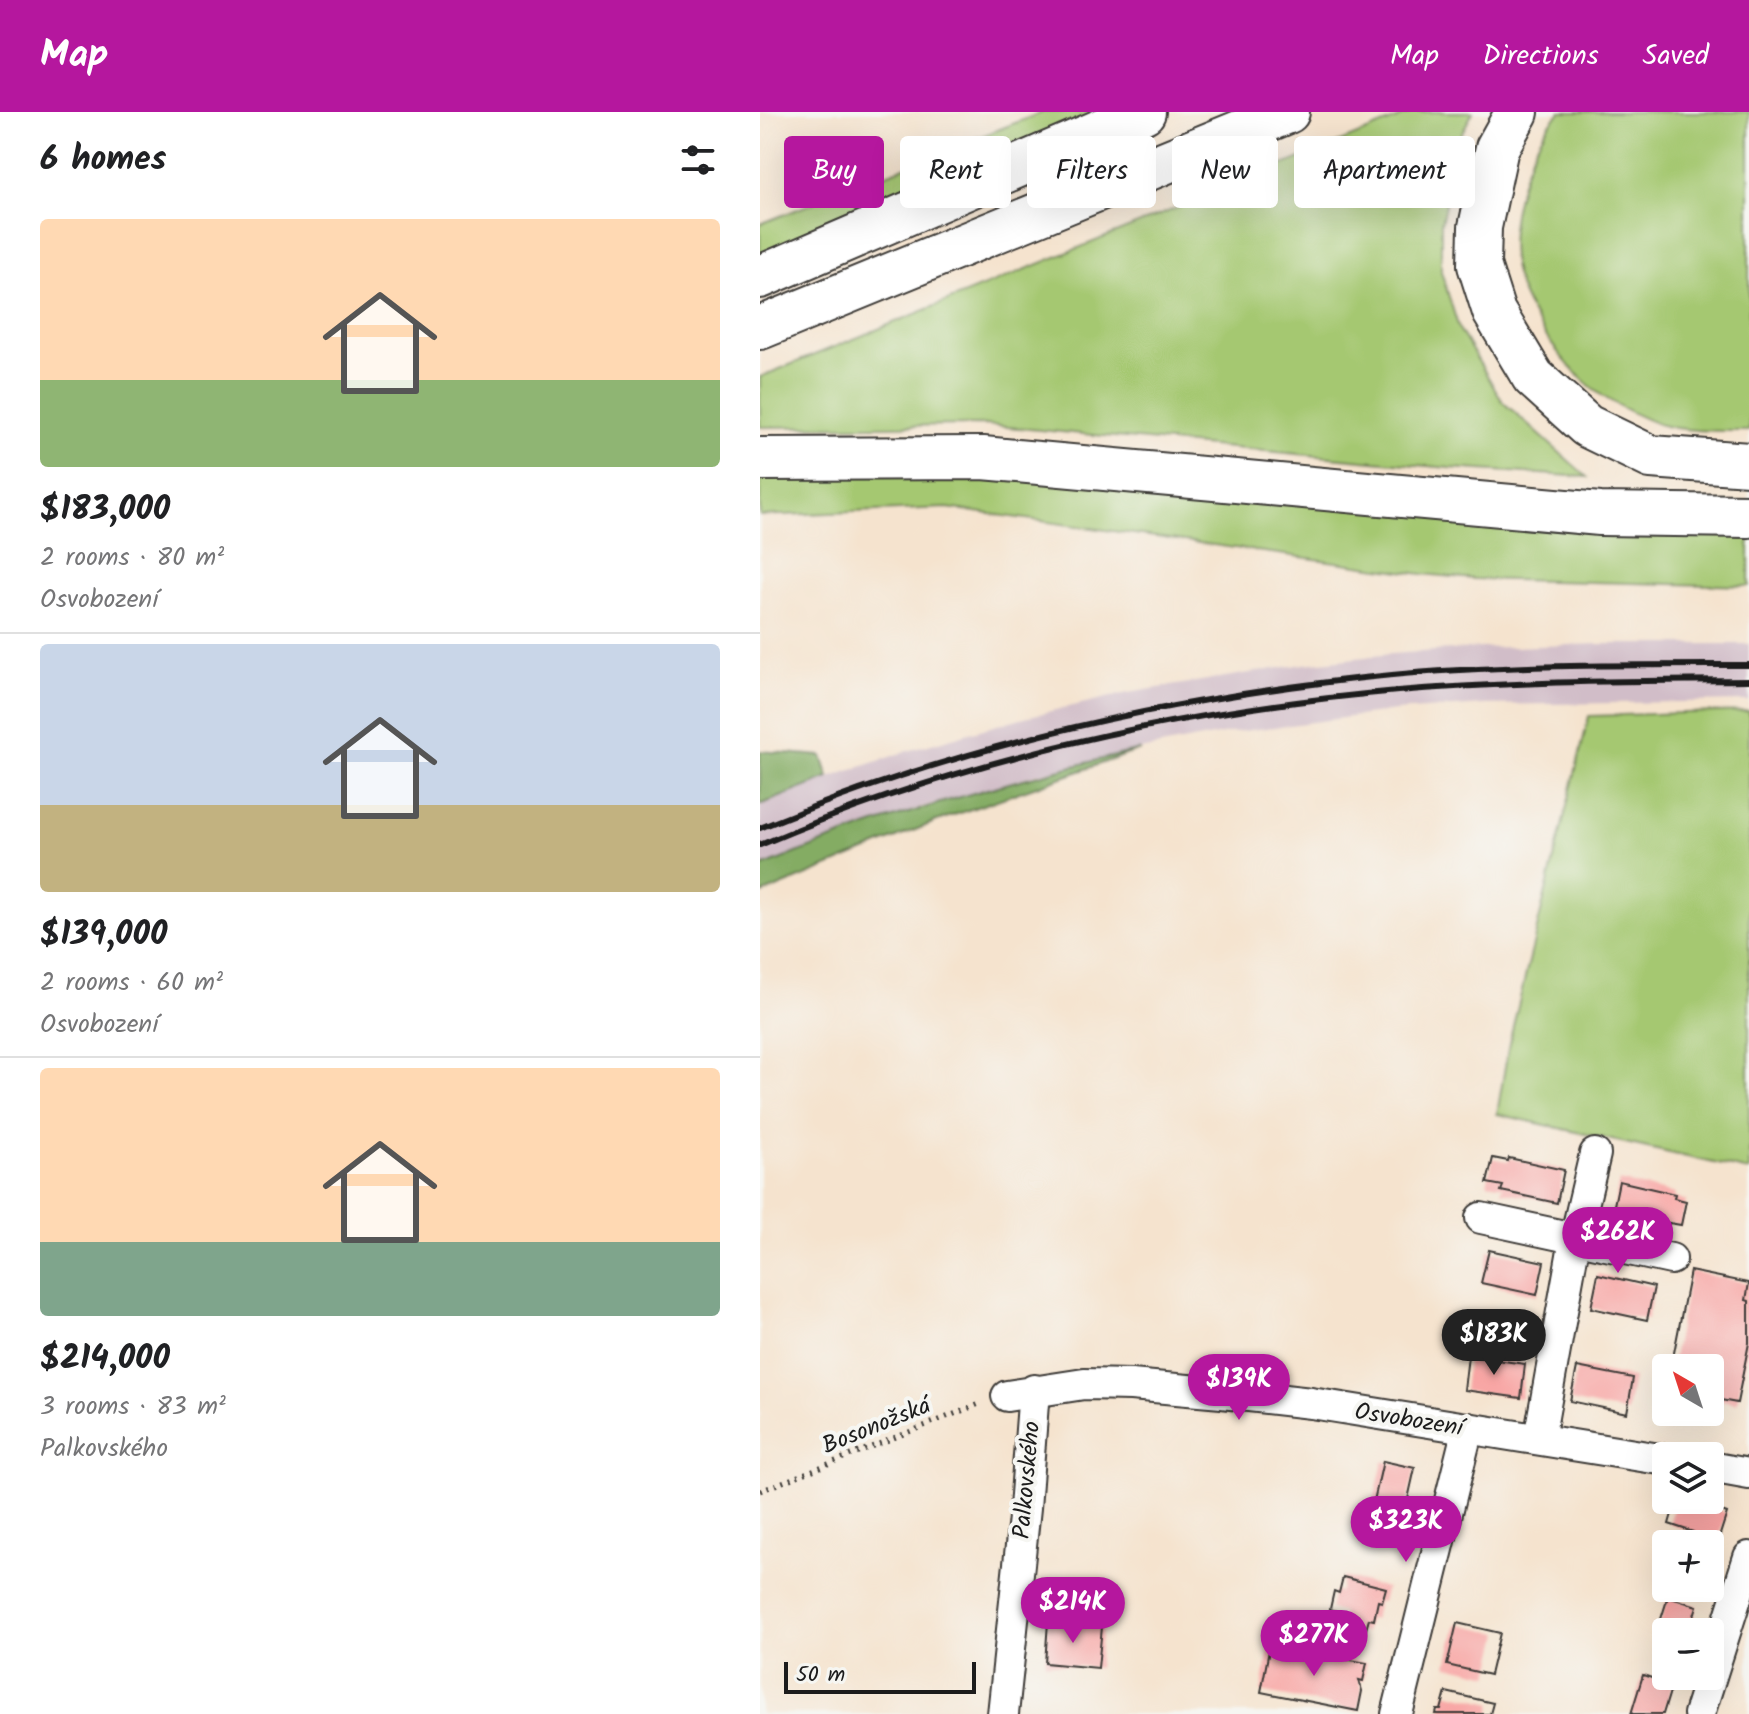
<!DOCTYPE html>
<html lang="en">
<head>
<meta charset="utf-8">
<style>
	:root { --surface:#fff; --page:#f6f6f6; --text:#202124; --muted:#757577; --line:#e0e0e0; --accent:#b5179e }
	body { margin:0; font-family:Kalam,sans-serif; background:var(--page); color:var(--text); height:100vh; display:flex; flex-direction:column; font-size:30px; white-space:nowrap }
	* { box-sizing:border-box; margin:0 }
	p { font-size:26px; color:var(--muted) }
	.icon { flex:none; width:44px; height:44px; fill:none; stroke:currentColor; stroke-width:2; stroke-linecap:round; stroke-linejoin:round }
	.map { position:relative; flex:1; overflow:hidden }
	.drawer { display:flex; flex-direction:column; background:var(--surface); width:760px }
	.drawer>* { flex:none }
	.guide { position:absolute; left:24px; top:24px; width:760px; height:72px; display:flex; gap:16px }
	.needle { width:52px; rotate:321deg }
	.controls { position:absolute; left:892px; top:1242px; display:grid; gap:16px }
	.controls a { display:grid; place-items:center; width:72px; height:72px; border-radius:8px; background:var(--surface); box-shadow:0 8px 32px #0002; font-size:40px }
	.scale { position:absolute; left:24px; bottom:20px; width:192px; box-sizing:border-box; padding-left:8px; border:4px solid #1c1c1c; border-top:0; font-size:22px; line-height:28px; white-space:nowrap; color:#1c1c1c; -webkit-text-stroke:6px #f6f6f2; paint-order:stroke }
	.price { position:absolute; translate:-50% -68px; padding:0 18px; border-radius:28px; background:var(--accent); color:#fff; font-size:26px; line-height:52px; filter:drop-shadow(0 2px 4px #0008) }
	.price::after { content:''; position:absolute; left:50%; top:48px; width:24px; height:18px; margin-left:-12px; background:inherit; clip-path:polygon(0 0,100% 0,50% 100%) }
	.price.active { background:#222; color:#fff }
	ul { padding:0; list-style:none }
	li { display:grid; align-content:center; gap:16px; height:424px; padding:0 40px }
	li+li { border-top:2px solid var(--line) }
	li span { display:grid; place-items:center; height:248px; border-radius:8px; color:#555 }
	li>.icon { margin-inline-start:auto }
	span .icon { width:144px; height:144px; fill:#fffc; stroke-width:1 }
	li b { font-size:34px }
	h2 { display:flex; justify-content:space-between; align-items:center; height:96px; padding:0 40px; font-size:34px }
	.pill { padding:0 28px; border-radius:8px; background:var(--surface); box-shadow:0 8px 32px #0002; font-size:28px; line-height:72px }
	.pill.active { background:var(--accent); color:#fff }
	header { display:flex; align-items:center; gap:48px; box-sizing:border-box; height:112px; padding:0 40px; background:var(--accent); color:#fff }
	header strong { font-size:38px }
	nav { display:flex; gap:44px; margin-inline-start:auto; font-size:28px }
	main { display:flex; flex:1; min-height:0 }
	.map>svg:first-child { display:block }
	.industrial { fill:#d1bdc8 }
	.green { fill:#a5c871; stroke:#607246; stroke-width:2 }
	.forest { fill:#84ac63; stroke:#506440; stroke-width:2 }
	.building { fill:#f8a4a3 }
	.lines { fill:none; stroke-linecap:round; stroke-linejoin:round }
	.minor-casing { stroke:#3d3a37; stroke-width:34 }
	.highway-casing { stroke:#3d3a37; stroke-width:46 }
	.path { stroke:#3d3a37; stroke-width:5; stroke-dasharray:2 6; stroke-linecap:butt }
	.minor { stroke:#fff; stroke-width:30 }
	.highway { stroke:#fff; stroke-width:42 }
	.rail { stroke:#1c1c1c; stroke-width:6 }
	.labels { text-anchor:middle; stroke-width:8; stroke-linejoin:round; paint-order:stroke }
	.street-label { font-size:24px; fill:#1c1c1c; stroke:#f6f6f2 }
</style>
</head>
<body>
<header>
<strong>Map</strong>
<nav><a>Map</a><a>Directions</a><a>Saved</a></nav>
</header>
<main>
<section class="drawer">
<h2>6 homes<svg class="icon" aria-label="filters" viewBox="0 0 24 24"><path d="M4 7h16M4 17h16"/><circle cx="9" cy="7" r="2"/><circle cx="15" cy="17" r="2"/></svg></h2>
<ul>
<li><span style="background:linear-gradient(#ffd9b3 65%,#8fb573 0)"><svg class="icon" aria-label="home" viewBox="0 0 24 24"><path d="M3 11l9-7 9 7M6 9v11h12V9"/></svg></span><div><b>$183,000</b><p>2 rooms · 80 m²</p><p>Osvobození</p></div></li>
<li><span style="background:linear-gradient(#c9d6e8 65%,#c2b280 0)"><svg class="icon" aria-label="home" viewBox="0 0 24 24"><path d="M3 11l9-7 9 7M6 9v11h12V9"/></svg></span><div><b>$139,000</b><p>2 rooms · 60 m²</p><p>Osvobození</p></div></li>
<li><span style="background:linear-gradient(#ffd9b3 70%,#7fa58c 0)"><svg class="icon" aria-label="home" viewBox="0 0 24 24"><path d="M3 11l9-7 9 7M6 9v11h12V9"/></svg></span><div><b>$214,000</b><p>3 rooms · 83 m²</p><p>Palkovského</p></div></li>
</ul>
</section>
<div class="map">
<svg width="989" height="1602" viewBox="0 0 989 1602">
	<rect width="100%" height="100%" fill="#f6f6f2"/>
	<filter id="ink" filterUnits="userSpaceOnUse"><feTurbulence type="fractalNoise" baseFrequency=".0125" numOctaves="2"/><feDisplacementMap in="SourceGraphic" scale="16" xChannelSelector="R" yChannelSelector="G"/><feConvolveMatrix kernelMatrix="1 2 1 2 8 2 1 2 1" color-interpolation-filters="sRGB"/></filter>
	<filter id="wash" filterUnits="userSpaceOnUse"><feTurbulence type="fractalNoise" baseFrequency=".006" numOctaves="4" result="noise"/><feDisplacementMap in="SourceGraphic" scale="32" xChannelSelector="R" yChannelSelector="G"/><feGaussianBlur stdDeviation="1.8" result="paint"/><feColorMatrix in="noise" values="0 0 0 0 0 0 0 0 0 0 0 0 0 0 0 0 0 1.4 0 .05"/><feComposite in="paint" operator="in"/></filter>
	<g filter="url(#wash)">
		<rect width="100%" height="100%" fill="#f5e3ce"/>
		<path class="industrial" d="M840,532h149v57l-265,4 -88,6 -168,22 -88,17 -104,24 -114,33 -162,61v-62l69,-28 75,-26 117,-34 107,-25 176,-29 87,-10 90,-6z"/>
		<g class="green">
			<path d="M283,0h98l-381,165v-53z"/>
			<path d="M654,0h59l-12,22 -20,89v48l18,58 44,73 84,75 -138,-9 -464,-43 -225,2v-50z"/>
			<path d="M800,0h189v319c-26,0 -66,1 -91,-7 -16,-6 -34,-15 -49,-24 -39,-22 -93,-96 -97,-142 -5,-44 17,-115 48,-146z"/>
			<path d="M0,347l989,57v70l-275,-7 -52,-5 -475,-66 -187,8z"/>
			<path d="M989,599v460l-252,-57 12,-71 80,-327z"/>
		</g>
		<g class="forest">
			<path d="M380,638l-203,71 -177,74v-27c123,-52 250,-88 380,-118z"/>
			<path d="M0,639l62,5 7,22 -69,27z"/>
		</g>
		<g id="blocks">
			<g class="building">
				<path d="M733,1046l15,3 1,-3 55,12 -7,33 -56,-12 2,-5 -16,-3z"/>
				<path d="M859,1069l56,13 -1,4 12,3 -5,24 -12,-2 -1,4 -56,-12z"/>
				<path d="M729,1138l55,12 -7,33 -56,-12z"/>
				<path d="M930,1159l59,12 -3,17 3,1v42l-12,60 -27,-5 2,-18h-2v-12h-39z"/>
				<path d="M838,1162l56,13 -7,33 -56,-12z"/>
				<path d="M708,1244l57,8 -4,34 -57,-8z"/>
				<path d="M817,1255l56,11 -6,35 -57,-12z"/>
				<path d="M623,1349l32,7 -9,40 -32,-7z"/>
				<path d="M916,1388l16,1 35,12 -16,49 -1,-18h-21l4,-12 -24,-8z"/>
				<path d="M583,1465l43,11 -4,14 -4,-1 -4,19 -5,-1 -4,14 -26,-6 4,-14 -13,-4 4,-18 5,2z"/>
				<path d="M908,1485l29,9 -8,26h-23v12l-12,-3z"/>
				<path d="M288,1510l54,5 -4,41 -53,-5z"/>
				<path d="M697,1511l43,10 -10,42 -43,-10z"/>
				<path d="M510,1533l97,18 -4,18 -4,-1 3,11 -4,20 -97,-19z"/>
				<path d="M883,1563l29,10 -9,29h-32z"/>
				<path d="M686,1580l47,11 -3,11h-54l1,-4h4z"/>
			</g>
		</g>
	</g>
	<g filter="url(#ink)">
		<use href="#blocks" fill-opacity="0" stroke="#3d3a37" stroke-width="2"/>
		<g class="lines">
			<g class="minor-casing">
				<g id="minor">
					<path d="M721,1106l190,41"/>
					<path d="M247,1284l77,-12 47,1 91,8 89,10 355,57"/>
					<path d="M779,1327l36,-200 20,-85"/>
					<path d="M950,1355l39,7"/>
					<path d="M243,1602l22,-206 9,-118"/>
					<path d="M637,1602l71,-286"/>
					<path d="M939,1602l50,-157"/>
				</g>
			</g>
			<g class="highway-casing">
				<g id="highway">
					<path d="M757,0l-20,36 -17,79 -1,38 15,47 39,65 54,49 64,31 98,7"/>
					<path d="M0,165l384,-165"/>
					<path d="M0,216l528,-216"/>
					<path d="M0,347l223,-1 617,56 149,2"/>
				</g>
			</g>
			<path class="path" d="M0,1379l222,-88"/>
			<use href="#minor" class="minor"/>
			<use href="#highway" class="highway"/>
			<g class="rail">
				<path d="M0,716c201,-83 416,-132 632,-153 119,-11 238,-10 357,-10"/>
				<path d="M0,733c202,-86 420,-135 638,-154 117,-10 234,-10 351,-11"/>
			</g>
		</g>
	</g>
	<g class="labels">
		<g class="street-label">
			<text transform="translate(649 1307) rotate(9)" y="8">Osvobození</text>
			<text transform="translate(116 1313) rotate(-22)" y="8">Bosonožská</text>
			<text transform="translate(266 1368) rotate(-85)" y="8">Palkovského</text>
		</g>
	</g>
</svg>
<div class="controls">
<a><svg class="needle" viewBox="-14 -14 28 28"><path d="M0-13l5 13h-10z" fill="#e53935"/><path d="M0 13l5-13h-10z" fill="#757577"/></svg></a>
<a><svg class="icon" aria-label="layers" viewBox="0 0 24 24"><path d="M12 4l9 5-9 5-9-5zM3 14l9 5 9-5"/></svg></a>
<a>+</a>
<a>−</a>
</div>
<div class="scale">50 m</div>
<b class="price" style="left:858px;top:1163px">$262K</b>
<b class="price active" style="left:734px;top:1265px">$183K</b>
<b class="price" style="left:479px;top:1310px">$139K</b>
<b class="price" style="left:646px;top:1452px">$323K</b>
<b class="price" style="left:313px;top:1533px">$214K</b>
<b class="price" style="left:554px;top:1566px">$277K</b>
<div class="guide">
<a class="pill active">Buy</a>
<a class="pill">Rent</a>
<a class="pill">Filters</a>
<a class="pill">New</a>
<a class="pill">Apartment</a>
</div>
</div>
</main>
</body>
</html>
